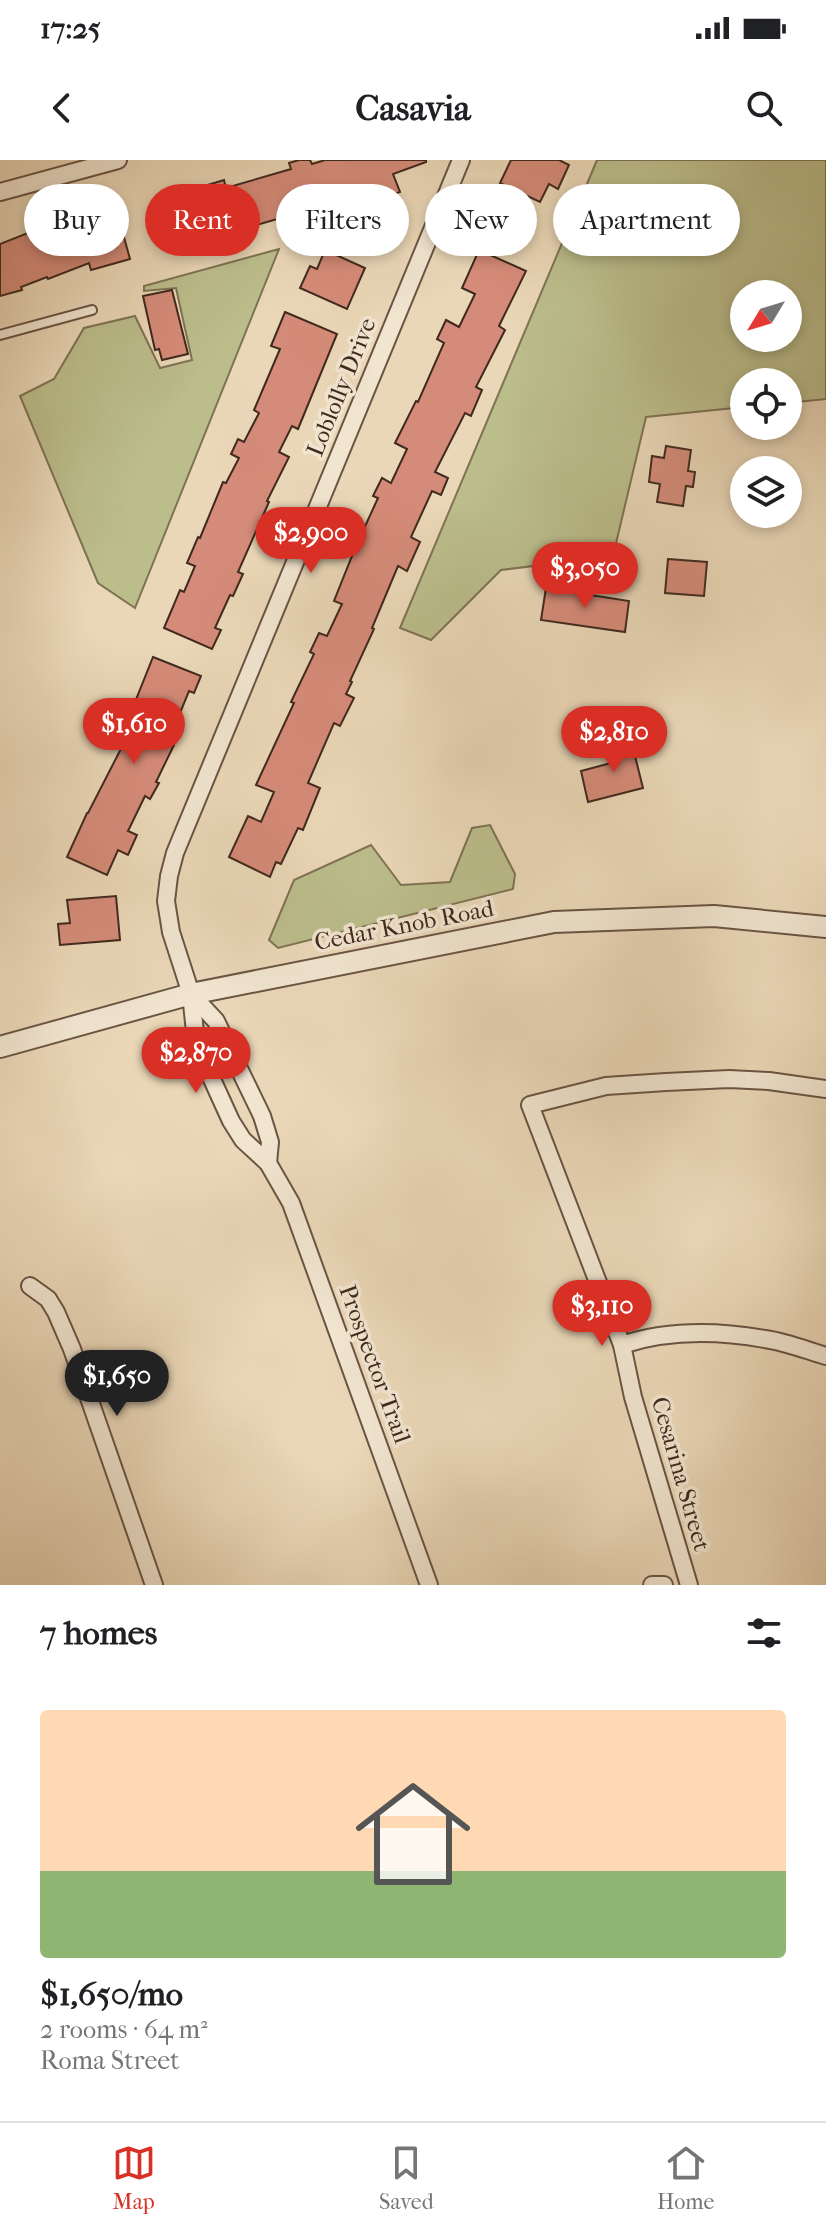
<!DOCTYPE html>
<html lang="en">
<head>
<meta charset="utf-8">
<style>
	:root { --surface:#fff; --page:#f6f6f6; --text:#202124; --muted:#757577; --line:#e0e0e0; --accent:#d93025 }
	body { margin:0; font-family:"IM FELL French Canon",serif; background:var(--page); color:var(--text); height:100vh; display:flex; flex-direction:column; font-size:30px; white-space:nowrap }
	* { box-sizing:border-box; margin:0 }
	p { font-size:26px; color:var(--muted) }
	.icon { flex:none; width:44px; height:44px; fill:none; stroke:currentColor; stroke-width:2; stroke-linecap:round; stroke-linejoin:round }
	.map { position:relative; height:1425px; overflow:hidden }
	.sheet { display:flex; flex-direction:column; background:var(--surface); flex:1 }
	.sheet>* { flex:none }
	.top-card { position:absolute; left:24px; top:24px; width:778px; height:72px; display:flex; gap:16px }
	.needle { width:52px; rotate:232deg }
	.fabs { position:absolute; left:730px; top:120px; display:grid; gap:16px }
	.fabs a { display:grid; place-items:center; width:72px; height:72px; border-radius:50%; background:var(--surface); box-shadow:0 4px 12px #0003; font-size:40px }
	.price { position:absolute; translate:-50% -68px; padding:0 18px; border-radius:28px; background:var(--accent); color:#fff; font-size:26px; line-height:52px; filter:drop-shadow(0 2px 4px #0008) }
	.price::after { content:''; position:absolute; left:50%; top:48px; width:24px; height:18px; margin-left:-12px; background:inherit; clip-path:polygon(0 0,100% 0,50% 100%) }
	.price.current { background:#222; color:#fff }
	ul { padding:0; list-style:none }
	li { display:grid; align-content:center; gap:16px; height:424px; padding:0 40px }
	li span { display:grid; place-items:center; height:248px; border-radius:8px; color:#555 }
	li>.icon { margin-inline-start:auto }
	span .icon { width:144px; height:144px; fill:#fffc; stroke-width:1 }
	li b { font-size:34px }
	h2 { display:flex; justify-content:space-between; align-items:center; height:96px; padding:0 40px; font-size:34px }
	.chip { padding:0 28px; border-radius:36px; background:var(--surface); box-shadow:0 4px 12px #0003; font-size:28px; line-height:72px }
	.chip.current { background:var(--accent); color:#fff }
	.status { display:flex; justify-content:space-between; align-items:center; height:56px; padding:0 40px; background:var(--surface); direction:ltr }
	.status svg { height:22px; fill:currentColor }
	header { display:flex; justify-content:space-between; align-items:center; height:104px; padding:0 40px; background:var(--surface); font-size:36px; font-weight:800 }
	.tab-bar { display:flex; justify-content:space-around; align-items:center; height:112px; border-top:2px solid var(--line); background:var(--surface); font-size:22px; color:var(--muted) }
	.tab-bar a { display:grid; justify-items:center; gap:4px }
	.tab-bar .current { color:var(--accent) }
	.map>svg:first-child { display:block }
	.green { fill:#bbbd8b; stroke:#7e7354; stroke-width:2; fill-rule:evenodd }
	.building { fill:#d58b79; stroke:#40291e; stroke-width:2 }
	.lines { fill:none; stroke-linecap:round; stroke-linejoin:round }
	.service-casing { stroke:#6a5444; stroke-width:12 }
	.minor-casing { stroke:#6a5444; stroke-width:20 }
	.tertiary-casing { stroke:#6a5444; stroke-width:24 }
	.service { stroke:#f1e5d0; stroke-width:8 }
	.minor { stroke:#f1e5d0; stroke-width:16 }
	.tertiary { stroke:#f1e5d0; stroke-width:20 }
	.labels { text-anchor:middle; stroke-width:7; stroke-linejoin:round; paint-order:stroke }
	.street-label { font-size:24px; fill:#40291e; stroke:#f1e5d0 }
</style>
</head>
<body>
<div class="status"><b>17:25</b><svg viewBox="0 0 49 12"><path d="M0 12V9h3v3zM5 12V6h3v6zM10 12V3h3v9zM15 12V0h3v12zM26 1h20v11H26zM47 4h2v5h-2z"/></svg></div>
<header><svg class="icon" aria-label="back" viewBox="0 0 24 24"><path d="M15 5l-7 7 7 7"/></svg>Casavia<svg class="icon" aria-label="search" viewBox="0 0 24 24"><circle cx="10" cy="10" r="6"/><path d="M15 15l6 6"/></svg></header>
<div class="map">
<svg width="826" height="1425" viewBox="0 0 826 1425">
	<rect width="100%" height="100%" fill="#ead7b7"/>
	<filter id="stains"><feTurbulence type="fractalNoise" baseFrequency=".0025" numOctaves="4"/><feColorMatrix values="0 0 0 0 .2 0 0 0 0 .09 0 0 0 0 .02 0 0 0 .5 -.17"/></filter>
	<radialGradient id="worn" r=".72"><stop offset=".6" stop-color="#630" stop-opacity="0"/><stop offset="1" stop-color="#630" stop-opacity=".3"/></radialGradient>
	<g class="green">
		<path d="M597,0h229v239l-38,4v-21h-44v25l-98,10 -33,139 -112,14 -70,70 -31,-12zM744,134h44v44h-44z"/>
		<path d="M279,89l-144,359 -37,-25 -78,-187 34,-17 30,-51 51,-12 25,52 32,-8 -16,-72 -32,3v-5z"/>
		<path d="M490,665l25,49 -2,15 -235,59 -9,-8 25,-60 77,-35 30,40 49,-3 22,-54z"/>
	</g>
	<g class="building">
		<path d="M299,0h11l2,4 13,-4h101v2l-33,12 7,18 -33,12 -3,-8 -58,19 -1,-4 -52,15 -1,-3 -41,12 3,8 -16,5 -17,-55 43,-13 2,8 65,-19 -2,-6z"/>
		<path d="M511,0h48l10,5 -11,24 -9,-5 -9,18 -40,-19z"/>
		<path d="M117,52l13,47 -39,11 -2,-7 -41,16 -1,-2 -26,10 1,3 -22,6v-52l38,-15 2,4 18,-7 1,2z"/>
		<path d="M325,90l40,18 -18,41 -47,-21 10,-22 7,3z"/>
		<path d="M479,90l47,21 -27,55 6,4 -29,57 6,3 -11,26 -6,-3 -30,59 13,6 -7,17 -9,-4 -21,46 9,5 -13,29 -9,-5 -26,62 2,1 -24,52 2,1 -6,12 8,4 -14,28 -6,-3 -26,60 12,5 -17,42 -5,-2 -17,36 -5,-2 -6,15 -41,-20 19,-41 13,6 13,-30 -18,-7 38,-82 -3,-1 23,-48 -4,-2 9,-19 8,3 15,-32 -8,-3 22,-55 22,-48 -5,-2 9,-18 9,5 16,-34 -12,-6 21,-42 2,1 26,-59 -7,-4 9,-19 13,7 16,-33 -13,-6z"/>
		<path d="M172,130l16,64 -26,6 -3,-11 -4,1 -12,-54z"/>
		<path d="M285,152l52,22 -39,95 -6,-3 -13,26 10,5 -22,44 2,1 -31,70 5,2 -10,22 -3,-1 -15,33 6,2 -9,19 -48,-21 16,-38 4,2 11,-26 -8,-3 11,-26 2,1 23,-56 3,1 13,-25 -8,-4 7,-15 6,3 15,-29 -5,-3 26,-61 -9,-3z"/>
		<path d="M666,286l25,4 -3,21 7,1 -2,15 -7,-1 -3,20 -26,-4 3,-18 -11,-2 3,-26 12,2z"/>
		<path d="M668,399l39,3 -3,34 -39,-3z"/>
		<path d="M546,428l83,13 -4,31 -84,-12z"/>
		<path d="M153,497l48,19 -7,17 -5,-2 -21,51 6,3 -18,37 3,1 -9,16 -5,-3 -17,35 9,4 -9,20 -10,-5 -11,25 -40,-18 20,-44h1l39,-76 -8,-5 14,-25z"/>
		<path d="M631,580l12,48 -55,14 -7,-31 30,-8 -5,-17z"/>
		<path d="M116,736l4,44 -60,5 -2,-21 12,-1 -3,-23z"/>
	</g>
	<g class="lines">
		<g class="service-casing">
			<path id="service" d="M0,175l92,-25"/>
		</g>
		<g class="minor-casing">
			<g id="minor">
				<path d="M0,32l118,-32"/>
				<path d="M191,834l25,27 46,95 8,26 -2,21"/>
				<path d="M30,1126l18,13 8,13 16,37 82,236"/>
				<path d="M622,1185c45,-15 97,-14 143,-6 21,3 41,11 61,17"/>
				<path d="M429,1425l-138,-382 -23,-40 -25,-23 -12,-19 -30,-66 -6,-23 -4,-38 -20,-62 -5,-31 3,-25 6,-23 286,-693"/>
				<path d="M652,1425h12"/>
				<path d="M689,1425l-56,-188 -11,-52 -92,-240 76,-19 60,-4 63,-3 40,2 57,8"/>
			</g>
		</g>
		<g class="tertiary-casing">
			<path id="tertiary" d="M0,887l191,-53 363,-72 160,-6 112,11"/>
		</g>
		<use href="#service" class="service"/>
		<use href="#minor" class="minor"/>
		<use href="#tertiary" class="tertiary"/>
	</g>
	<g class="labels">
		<g class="street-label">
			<text transform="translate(341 227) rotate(-68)" y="8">Loblolly Drive</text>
			<text transform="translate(404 765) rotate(-11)" y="8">Cedar Knob Road</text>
			<text transform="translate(375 1204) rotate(70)" y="8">Prospector Trail</text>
			<text transform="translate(681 1314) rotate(74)" y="8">Cesarina Street</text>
		</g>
	</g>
	<rect width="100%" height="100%" filter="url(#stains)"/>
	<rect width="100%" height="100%" fill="url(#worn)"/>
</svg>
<div class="fabs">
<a><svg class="needle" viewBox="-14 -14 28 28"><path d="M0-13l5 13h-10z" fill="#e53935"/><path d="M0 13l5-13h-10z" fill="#757577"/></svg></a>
<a><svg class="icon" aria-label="locate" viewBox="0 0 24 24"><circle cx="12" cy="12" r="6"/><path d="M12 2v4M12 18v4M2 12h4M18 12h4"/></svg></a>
<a><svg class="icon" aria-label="layers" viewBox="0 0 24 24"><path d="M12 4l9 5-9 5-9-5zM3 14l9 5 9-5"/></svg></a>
</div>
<b class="price" style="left:311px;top:415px">$2,900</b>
<b class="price" style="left:585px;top:450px">$3,050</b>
<b class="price" style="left:134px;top:606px">$1,610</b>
<b class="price" style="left:614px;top:614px">$2,810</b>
<b class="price" style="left:196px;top:935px">$2,870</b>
<b class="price" style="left:602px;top:1188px">$3,110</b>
<b class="price current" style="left:117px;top:1258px">$1,650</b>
<div class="top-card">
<a class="chip">Buy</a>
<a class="chip current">Rent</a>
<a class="chip">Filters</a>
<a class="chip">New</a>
<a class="chip">Apartment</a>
</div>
</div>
<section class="sheet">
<h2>7 homes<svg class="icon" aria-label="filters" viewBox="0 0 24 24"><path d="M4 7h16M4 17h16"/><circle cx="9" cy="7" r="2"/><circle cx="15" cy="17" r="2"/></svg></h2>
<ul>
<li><span style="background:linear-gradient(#ffd9b3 65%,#8fb573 0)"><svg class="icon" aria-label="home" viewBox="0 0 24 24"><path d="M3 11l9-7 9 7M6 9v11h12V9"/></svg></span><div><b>$1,650/mo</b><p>2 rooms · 64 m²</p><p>Roma Street</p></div></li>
</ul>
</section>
<nav class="tab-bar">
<a class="current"><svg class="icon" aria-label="map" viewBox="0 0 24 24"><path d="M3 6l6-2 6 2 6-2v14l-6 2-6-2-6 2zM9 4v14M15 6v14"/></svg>Map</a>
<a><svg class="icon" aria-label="saved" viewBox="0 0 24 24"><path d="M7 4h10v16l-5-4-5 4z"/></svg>Saved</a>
<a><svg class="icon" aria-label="home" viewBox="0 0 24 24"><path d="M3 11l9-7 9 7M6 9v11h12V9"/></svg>Home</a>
</nav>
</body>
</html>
